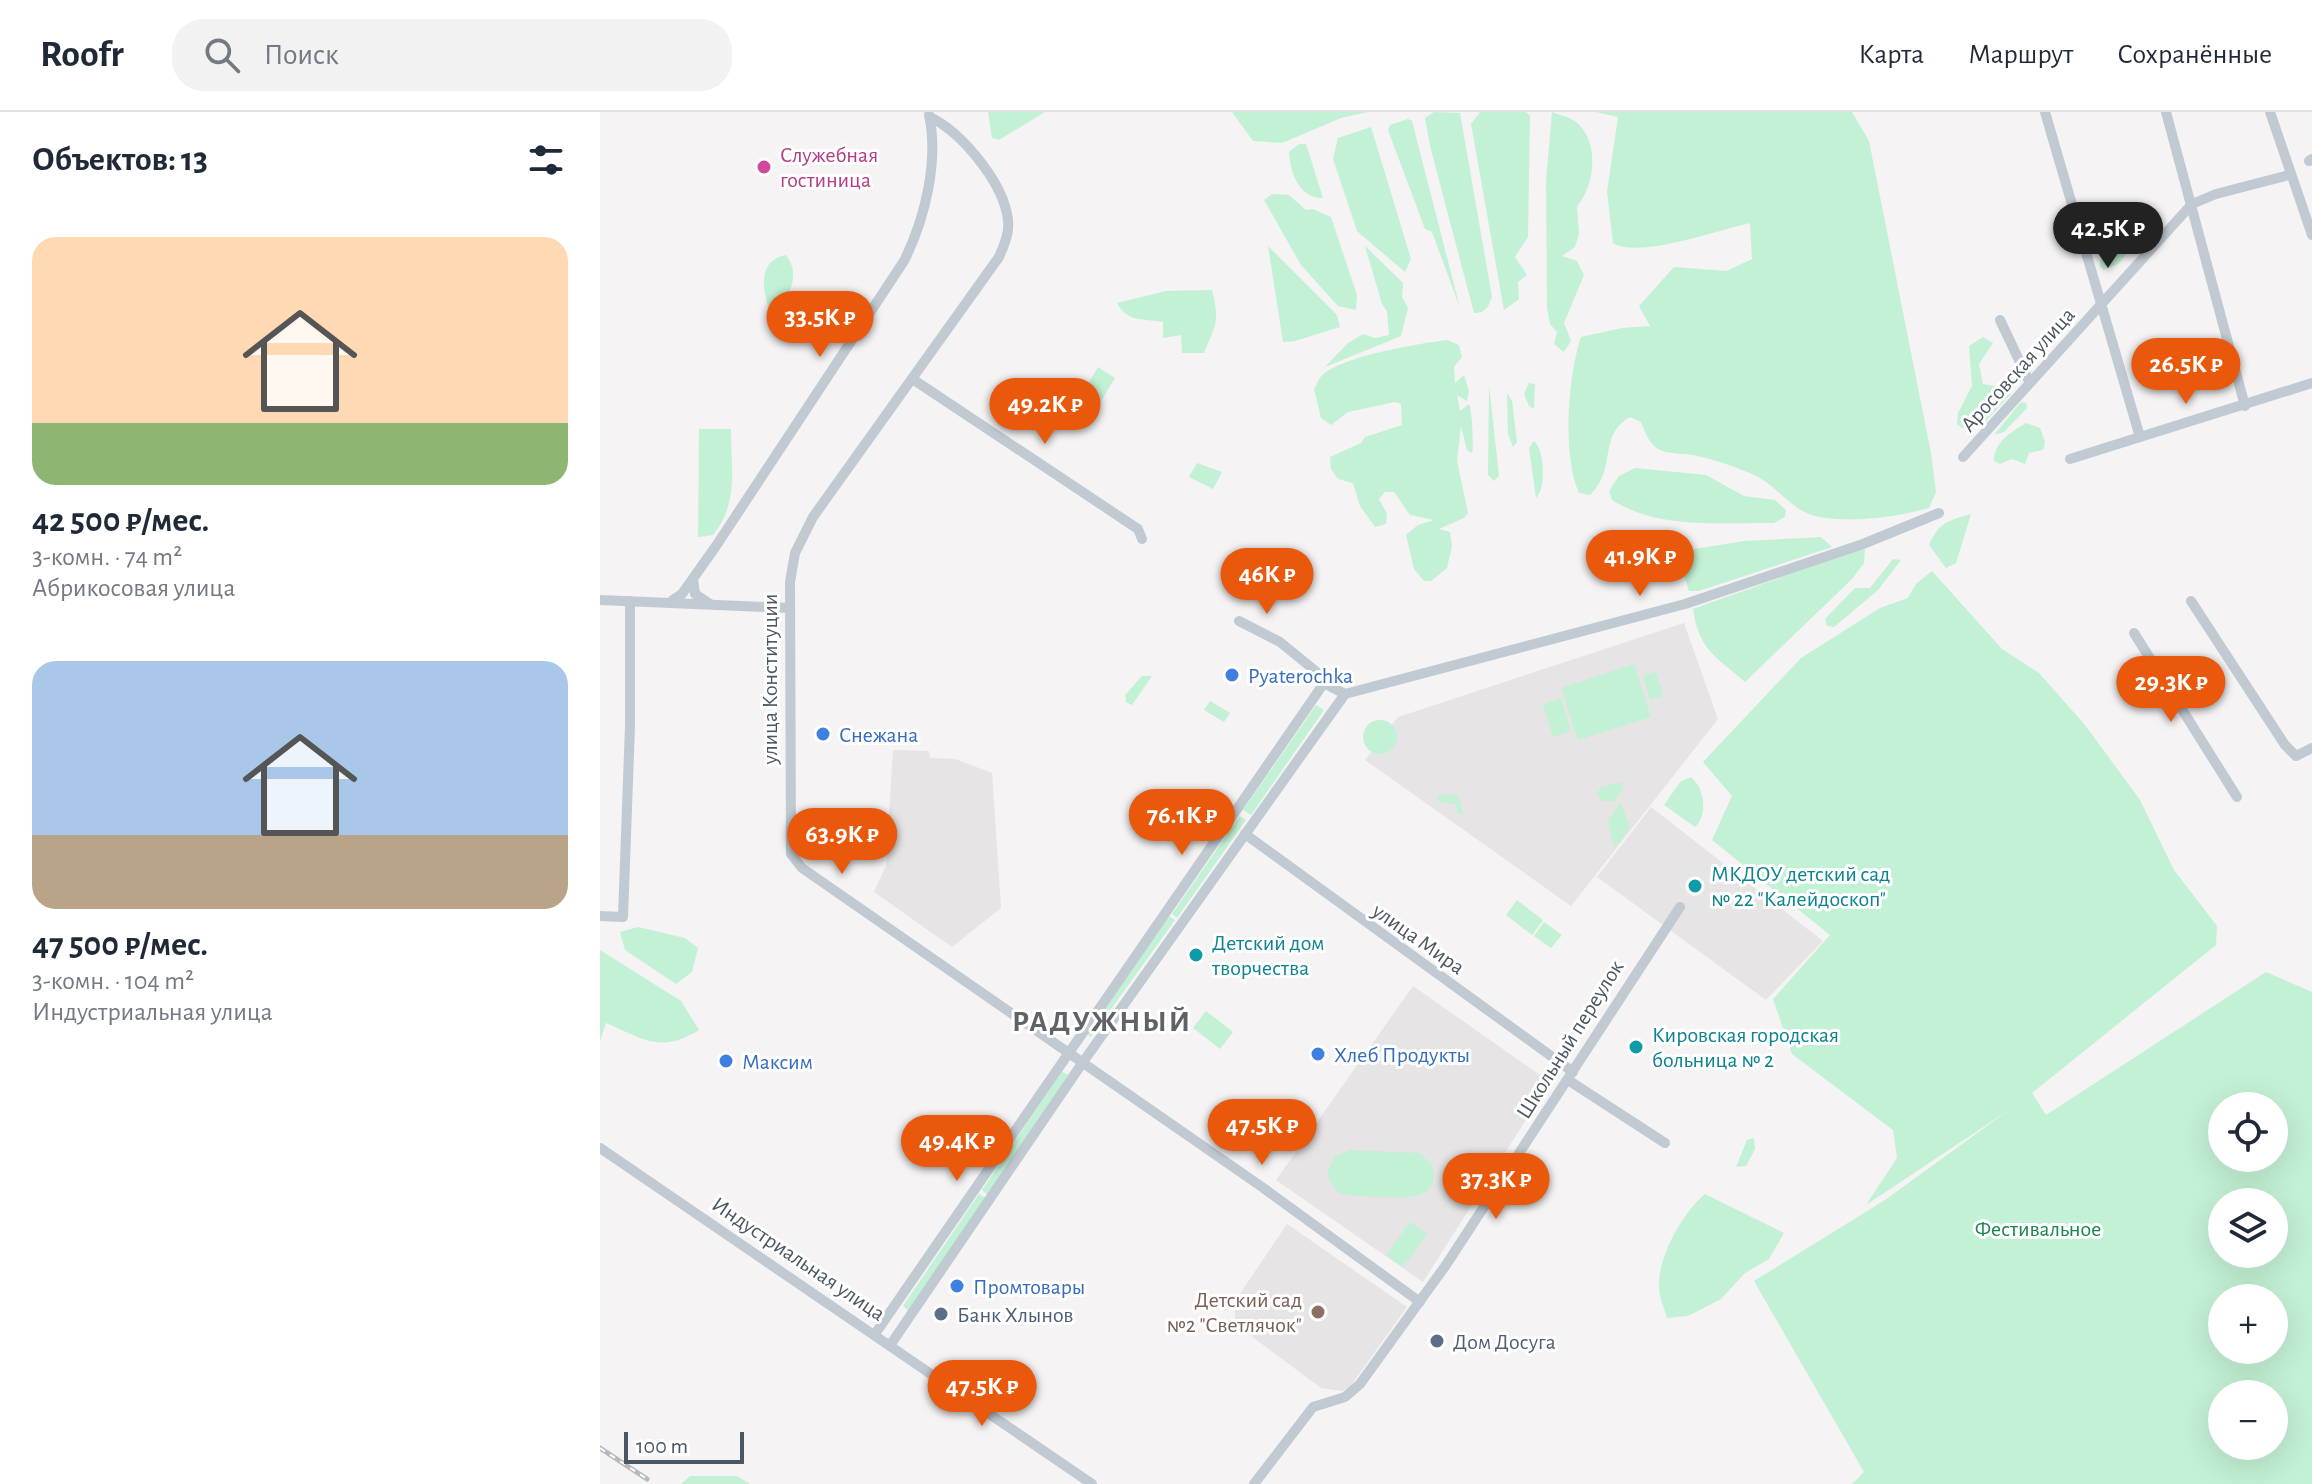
<!DOCTYPE html>
<html lang="ru">
<head>
<meta charset="utf-8">
<style>
	:root { --surface:#fff; --page:#f2f2f3; --text:#1f2937; --muted:#747a83; --line:#e0e1e3; --accent:#ea580c }
	body { margin:0; font-family:"Alegreya Sans",sans-serif; background:var(--page); color:var(--text); height:100vh; display:flex; flex-direction:column; font-size:30px; white-space:nowrap }
	* { box-sizing:border-box; margin:0 }
	p { font-size:26px; color:var(--muted) }
	.icon { flex:none; width:44px; height:44px; fill:none; stroke:currentColor; stroke-width:2; stroke-linecap:round; stroke-linejoin:round }
	.map { position:relative; flex:1; overflow:hidden }
	.sheet { display:flex; flex-direction:column; background:var(--surface); width:600px }
	.sheet>* { flex:none }
	.buttons { position:absolute; left:1608px; top:980px; display:grid; gap:16px }
	.buttons a { display:grid; place-items:center; width:80px; height:80px; border-radius:50%; background:var(--surface); box-shadow:0 8px 32px #0002; font-size:40px }
	.scale { position:absolute; left:24px; bottom:20px; width:120px; box-sizing:border-box; padding-left:8px; border:4px solid #4a5661; border-top:0; font-size:22px; line-height:28px; white-space:nowrap; color:#4a5661; -webkit-text-stroke:6px #fff; paint-order:stroke }
	.price { position:absolute; translate:-50% -68px; padding:0 18px; border-radius:28px; background:var(--accent); color:#fff; font-size:26px; line-height:52px; filter:drop-shadow(0 2px 4px #0008) }
	.price::after { content:''; position:absolute; left:50%; top:48px; width:24px; height:18px; margin-left:-12px; background:inherit; clip-path:polygon(0 0,100% 0,50% 100%) }
	.price.current { background:#222; color:#fff }
	ul { padding:0; list-style:none }
	li { display:grid; align-content:center; gap:16px; height:424px; padding:0 32px }
	li span { display:grid; place-items:center; height:248px; border-radius:24px; color:#555 }
	li>.icon { margin-inline-start:auto }
	span .icon { width:144px; height:144px; fill:#fffc; stroke-width:1 }
	li b { font-size:34px }
	h2 { display:flex; justify-content:space-between; align-items:center; height:96px; padding:0 32px; font-size:34px }
	header { display:flex; align-items:center; gap:48px; box-sizing:border-box; height:112px; padding:0 40px; background:var(--surface); border-bottom:2px solid var(--line) }
	header strong { font-size:38px }
	nav { display:flex; gap:44px; margin-inline-start:auto; font-size:28px }
	.search { width:560px; height:72px; background:var(--page); display:flex; align-items:center; gap:20px; box-sizing:border-box; padding:0 28px; border-radius:32px; color:var(--muted); font-size:30px }
	main { display:flex; flex:1; min-height:0 }
	.map>svg:first-child { display:block }
	.education { fill:#e6e4e5 }
	.green { fill:#c3f1d5; fill-rule:evenodd }
	.lines { fill:none; stroke-linecap:round; stroke-linejoin:round }
	.minor { stroke:#c1cad2; stroke-width:10 }
	.rail-casing { stroke:#b5b8bd; stroke-width:5 }
	.rail { stroke:#fff; stroke-width:2; stroke-dasharray:6; stroke-linecap:butt }
	.hotel-dot { fill:#d1479c; stroke:#fff; stroke-width:3 }
	.shop-dot { fill:#3f7fe0; stroke:#fff; stroke-width:3 }
	.culture-dot { fill:#0f9aa8; stroke:#fff; stroke-width:3 }
	.education-dot { fill:#8d6e63; stroke:#fff; stroke-width:3 }
	.service-dot { fill:#5c6f8a; stroke:#fff; stroke-width:3 }
	.labels { text-anchor:middle; stroke-width:6; stroke-linejoin:round; paint-order:stroke }
	.hotel-label { font-size:22px; fill:#b23c85; stroke:#fff; text-anchor:start }
	.street-label { font-size:22px; fill:#4a5661; stroke:#fff }
	.shop-label { font-size:22px; fill:#366cbe; stroke:#fff; text-anchor:start }
	.culture-label { font-size:22px; fill:#0d838f; stroke:#fff; text-anchor:start }
	.park-label { font-size:22px; fill:#17864f; stroke:#fff }
	.education-label { font-size:22px; fill:#785e54; stroke:#fff; text-anchor:end }
	.service-label { font-size:22px; fill:#4e5e75; stroke:#fff; text-anchor:start }
	.district-label { font-size:30px; font-weight:bold; letter-spacing:2px; fill:#5f6368; stroke:#fff }
</style>
</head>
<body>
<header>
<strong>Roofr</strong>
<div class="search"><svg class="icon" aria-label="search" viewBox="0 0 24 24"><circle cx="10" cy="10" r="6"/><path d="M15 15l6 6"/></svg>Поиск</div>
<nav><a>Карта</a><a>Маршрут</a><a>Сохранённые</a></nav>
</header>
<main>
<section class="sheet">
<h2>Объектов: 13<svg class="icon" aria-label="filters" viewBox="0 0 24 24"><path d="M4 7h16M4 17h16"/><circle cx="9" cy="7" r="2"/><circle cx="15" cy="17" r="2"/></svg></h2>
<ul>
<li><span style="background:linear-gradient(#ffd9b3 75%,#8fb573 0)"><svg class="icon" aria-label="home" viewBox="0 0 24 24"><path d="M3 11l9-7 9 7M6 9v11h12V9"/></svg></span><div><b>42 500 ₽/мес.</b><p>3-комн. · 74 m²</p><p>Абрикосовая улица</p></div></li>
<li><span style="background:linear-gradient(#a9c7e8 70%,#b9a48a 0)"><svg class="icon" aria-label="home" viewBox="0 0 24 24"><path d="M3 11l9-7 9 7M6 9v11h12V9"/></svg></span><div><b>47 500 ₽/мес.</b><p>3-комн. · 104 m²</p><p>Индустриальная улица</p></div></li>
</ul>
</section>
<div class="map">
<svg width="1712" height="1372" viewBox="0 0 1712 1372">
	<rect width="100%" height="100%" fill="#f5f3f3"/>
	<g class="education">
		<path d="M1084,511l34,96 -147,187 -206,-146 33,-43z"/>
		<path d="M293,638l36,1 1,7 25,1 37,14 9,135 -49,39 -78,-55 12,-26z"/>
		<path d="M1051,695l172,134 -57,59 -169,-123z"/>
		<path d="M813,874l137,96 -127,200 -147,-102z"/>
		<path d="M687,1112l120,83 -58,81 -7,3 -21,-3 -86,-64v-23z"/>
	</g>
	<g class="green">
		<path d="M388,0h57l-46,28 -7,-2z"/>
		<path d="M632,0h136l-27,6 -59,25 -29,-2z"/>
		<path d="M834,0l26,1 32,184c-4,10 -6,16 -18,16l-44,-167 -5,-28z"/>
		<path d="M880,0h46l4,4 -2,121 -13,20 12,18 -9,7 1,17 -15,11 -33,-186z"/>
		<path d="M952,0c7,3 18,5 24,10 24,19 19,64 1,84l2,28 -4,13 -13,9 15,5 7,14 -20,48 7,18 -7,11 -10,-8 3,-12 -7,-8 -3,-16 -1,-127z"/>
		<path d="M996,0h256l17,29 62,312 5,39 -7,16c-31,9 -78,15 -110,9 -28,-5 -41,-32 -67,-43 -19,-8 -39,-15 -59,-19 -9,-2 -22,-1 -31,-4 -13,-6 -16,-17 -21,-29l-11,-5c-33,19 -12,51 -40,78l-11,-2c-17,-37 -11,-118 2,-156l41,-9 28,-2 -11,-20 35,-39 53,4 25,-12 -2,-36c-32,7 -111,36 -137,20l-6,-51 11,-75z"/>
		<path d="M808,7l4,2 48,187 -28,-76 -7,-3 -37,-99 2,-5z"/>
		<path d="M771,15l40,132 -6,13 -48,-41 -24,-72 5,-21z"/>
		<path d="M699,32h7l17,54c-24,1 -33,-26 -34,-46z"/>
		<path d="M672,82l17,1 17,15 7,-1 18,8 26,78 -1,15 -18,-4 -37,-41 -37,-65z"/>
		<path d="M1521,124l5,19 -8,9 -14,6 -4,-3c0,-15 6,-27 21,-31z"/>
		<path d="M668,134l69,69 3,12 -45,14 -12,1z"/>
		<path d="M765,134l38,37 -1,14 6,11 -7,28 -76,31 23,-24 15,-9 12,4 14,-3 -2,-24 -5,-7z"/>
		<path d="M186,143c14,18 6,40 -11,53l-7,-2c-6,-20 -9,-46 18,-51z"/>
		<path d="M612,178c8,32 4,34 -8,63h-22l-1,-18 -18,3v-16c-21,-4 -35,1 -46,-19l49,-12z"/>
		<path d="M1383,225l10,6 -14,21 4,20 24,4 4,6 -28,30 -21,4 -5,-4 1,-11 14,-27 -3,-40z"/>
		<path d="M847,228l12,5 3,12 -8,10 1,16 9,-8 5,16 -2,10 -10,-6 3,16 9,-7c3,5 5,44 3,49l-5,-3 -6,-24 -4,35 11,52 -4,5 -25,11 11,3 2,14 -5,22 -16,13h-7l-10,-12 -8,-34 12,-10 16,-5 -24,-5 -16,-23h-9l-6,7 8,15 -1,10 -11,3 -15,-21 -7,-23 -15,-4 -7,-10 -1,-12 31,-14 4,-6 37,-12 -1,-21 -6,-2 -47,10 -17,13 -10,-7 -7,-29c3,-3 3,-8 6,-11 14,-21 103,-35 127,-38z"/>
		<path d="M498,255l17,11 -17,28 -17,-10z"/>
		<path d="M929,271l6,1 -1,25 -5,-3 -5,-12z"/>
		<path d="M889,273l10,91 -5,5 -6,-6z"/>
		<path d="M907,281l5,8 5,41 -4,5 -5,-13z"/>
		<path d="M1421,290l5,1 1,5 -23,24 -10,3z"/>
		<path d="M1426,311l14,5 5,14 -2,8 -14,3 -4,11 -13,-5 -12,5 -6,-3c0,-19 17,-29 32,-38z"/>
		<path d="M99,317h32c0,40 8,74 -18,106l-15,2z"/>
		<path d="M934,329c11,9 12,48 2,57l-7,-50z"/>
		<path d="M597,351l25,9 -9,17 -24,-12z"/>
		<path d="M1035,356l71,7 38,21 31,4 11,10 -1,7 -11,6c-54,-1 -115,7 -162,-23l-3,-9 10,-15z"/>
		<path d="M1371,402l-15,49 -10,5 -17,-23c9,-22 20,-25 42,-31z"/>
		<path d="M1221,425l11,10 -133,44h-10l-13,-39 68,-11z"/>
		<path d="M1265,435l-1,16 -12,16 -107,103c-30,-26 -46,-32 -52,-73z"/>
		<path d="M1293,447l8,1 -23,30 -44,37 -7,-1 -2,-7 30,-31h15z"/>
		<path d="M1332,459l70,78 37,24 46,52 55,75 34,70 43,56 -1,19 -184,148 14,22 220,-143 46,20v492h-460l12,-12 -110,-191 131,-81 124,-90 -143,95 31,-47 -4,-28 -101,-76 -19,-55 57,-64 -118,-95 20,-44 -29,-34 98,-104 79,-50 28,-10 8,-14zM1674,994v52h-52v-52zM1622,1090h52v52h-52zM1674,1186v52h-52v-52zM1674,1282v52h-52v-52z"/>
		<path d="M1034,552l17,53 -73,23 -17,-52z"/>
		<path d="M1056,560l7,24 -13,4 -7,-24z"/>
		<path d="M542,564h10l-20,29 -6,-3 -1,-7z"/>
		<path d="M961,586l10,33 -18,6 -10,-33z"/>
		<path d="M610,589l20,12 -6,9 -20,-12z"/>
		<path d="M716,593l8,5 -73,105 -8,-5z"/>
		<circle cx="780" cy="625" r="17"/>
		<path d="M1091,665c14,12 17,37 4,50l-31,-22 16,-23z"/>
		<path d="M1020,670l4,5 -10,14h-13l-4,-7 3,-6z"/>
		<path d="M842,683h16l6,20 -6,-1 -3,-10 -16,-2 -2,-4z"/>
		<path d="M1021,690l9,26 -16,20 -6,-28z"/>
		<path d="M640,704l6,4 -69,98 -5,-4z"/>
		<path d="M917,788l26,20 -11,15 -26,-20z"/>
		<path d="M569,804l6,4 -84,117 -6,-4z"/>
		<path d="M944,810l18,13 -11,13 -17,-12z"/>
		<path d="M38,815l47,11 13,10 -6,24 -16,12 -51,-34 -5,-18z"/>
		<path d="M0,838l81,51 18,29c-39,24 -55,9 -93,-7l-6,18z"/>
		<path d="M606,899l27,21 -13,17 -27,-21z"/>
		<path d="M462,959l6,4 -80,120 -6,-5z"/>
		<path d="M1154,1026l1,11 -9,17 -10,1 11,-27z"/>
		<path d="M750,1038l70,3 13,14c7,36 -32,30 -56,30 -11,-1 -28,1 -38,-5 -8,-5 -11,-13 -11,-22l7,-14z"/>
		<path d="M379,1082l7,4 -77,113 -6,-5z"/>
		<path d="M1105,1082l79,39 -15,26 -24,14 -24,26 -33,17 -21,2c-2,-9 -8,-21 -8,-30 -2,-30 24,-76 46,-94z"/>
		<path d="M810,1110l17,12 -24,33 -17,-12z"/>
		<path d="M90,1364h47l13,8h-69z"/>
	</g>
	<g class="lines">
		<g class="minor">
			<path d="M1445,0l95,325"/>
			<path d="M1566,0l79,294"/>
			<path d="M1670,0l42,123"/>
			<path d="M330,5c31,15 70,62 77,97 4,16 -2,29 -8,43l-186,260 -18,36 -5,29 1,272 11,14 460,319 158,115"/>
			<path d="M1709,49l3,-2"/>
			<path d="M1400,208l29,61"/>
			<path d="M314,268l224,149 4,10"/>
			<path d="M1363,345l229,-253 24,-10 73,-19"/>
			<path d="M1470,347l242,-76"/>
			<path d="M93,467l2,15 15,10"/>
			<path d="M0,488l190,8"/>
			<path d="M73,488l9,-6 34,-48 188,-285c21,-42 35,-100 25,-146"/>
			<path d="M1591,489l94,144 11,11 16,-8"/>
			<path d="M639,509l41,21 49,40"/>
			<path d="M1534,521l103,164"/>
			<path d="M745,582l340,-90 178,-60 76,-31"/>
			<path d="M645,722l328,238"/>
			<path d="M0,804l23,1 7,-191v-125"/>
			<path d="M968,968l97,63"/>
			<path d="M0,1036l492,336"/>
			<path d="M275,1222l449,-651 21,11"/>
			<path d="M291,1232l192,-282 262,-368"/>
			<path d="M654,1372l59,-77 32,-10 15,-13 86,-119 234,-358"/>
		</g>
		<g class="rail-casing">
			<path id="rail" d="M0,1336l47,31"/>
		</g>
		<use href="#rail" class="rail"/>
	</g>
	<circle class="hotel-dot" cx="164" cy="55" r="8"/>
	<g class="shop-dot">
		<circle cx="632" cy="563" r="8"/>
		<circle cx="223" cy="622" r="8"/>
		<circle cx="718" cy="942" r="8"/>
		<circle cx="126" cy="949" r="8"/>
		<circle cx="357" cy="1174" r="8"/>
	</g>
	<g class="culture-dot">
		<circle cx="1095" cy="774" r="8"/>
		<circle cx="596" cy="843" r="8"/>
		<circle cx="1036" cy="935" r="8"/>
	</g>
	<circle class="education-dot" cx="718" cy="1200" r="8"/>
	<g class="service-dot">
		<circle cx="341" cy="1202" r="8"/>
		<circle cx="837" cy="1229" r="8"/>
	</g>
	<g class="labels">
		<g class="hotel-label">
			<text x="180" y="50">Служебная<tspan x="180" dy="25">гостиница</tspan></text>
		</g>
		<g class="street-label">
			<text transform="translate(1417 257) rotate(-48)" y="8">Аросовская улица</text>
			<text transform="translate(169 567) rotate(-90)" y="8">улица Конституции</text>
			<text transform="translate(819 826) rotate(35)" y="8">улица Мира</text>
			<text transform="translate(969 927) rotate(-58)" y="8">Школьный переулок</text>
			<text transform="translate(199 1146) rotate(34)" y="8">Индустриальная улица</text>
		</g>
		<g class="shop-label">
			<text x="648" y="571">Pyaterochka</text>
			<text x="239" y="630">Снежана</text>
			<text x="734" y="950">Хлеб Продукты</text>
			<text x="142" y="957">Максим</text>
			<text x="373" y="1182">Промтовары</text>
		</g>
		<g class="culture-label">
			<text x="1111" y="769">МКДОУ детский сад<tspan x="1111" dy="25">№ 22 "Калейдоскоп"</tspan></text>
			<text x="612" y="838">Детский дом<tspan x="612" dy="25">творчества</tspan></text>
			<text x="1052" y="930">Кировская городская<tspan x="1052" dy="25">больница № 2</tspan></text>
		</g>
		<g class="park-label">
			<text x="1438" y="1124">Фестивальное</text>
		</g>
		<g class="education-label">
			<text x="702" y="1195">Детский сад<tspan x="702" dy="25">№2 "Светлячок"</tspan></text>
		</g>
		<g class="service-label">
			<text x="357" y="1210">Банк Хлынов</text>
			<text x="853" y="1237">Дом Досуга</text>
		</g>
		<g class="district-label">
			<text x="502" y="919">РАДУЖНЫЙ</text>
		</g>
	</g>
</svg>
<div class="buttons">
<a><svg class="icon" aria-label="locate" viewBox="0 0 24 24"><circle cx="12" cy="12" r="6"/><path d="M12 2v4M12 18v4M2 12h4M18 12h4"/></svg></a>
<a><svg class="icon" aria-label="layers" viewBox="0 0 24 24"><path d="M12 4l9 5-9 5-9-5zM3 14l9 5 9-5"/></svg></a>
<a>+</a>
<a>−</a>
</div>
<div class="scale">100 m</div>
<b class="price current" style="left:1508px;top:158px">42.5K ₽</b>
<b class="price" style="left:220px;top:247px">33.5K ₽</b>
<b class="price" style="left:1586px;top:294px">26.5K ₽</b>
<b class="price" style="left:445px;top:334px">49.2K ₽</b>
<b class="price" style="left:1040px;top:486px">41.9K ₽</b>
<b class="price" style="left:667px;top:504px">46K ₽</b>
<b class="price" style="left:1571px;top:612px">29.3K ₽</b>
<b class="price" style="left:582px;top:745px">76.1K ₽</b>
<b class="price" style="left:242px;top:764px">63.9K ₽</b>
<b class="price" style="left:662px;top:1055px">47.5K ₽</b>
<b class="price" style="left:357px;top:1071px">49.4K ₽</b>
<b class="price" style="left:896px;top:1109px">37.3K ₽</b>
<b class="price" style="left:382px;top:1316px">47.5K ₽</b>
</div>
</main>
</body>
</html>
